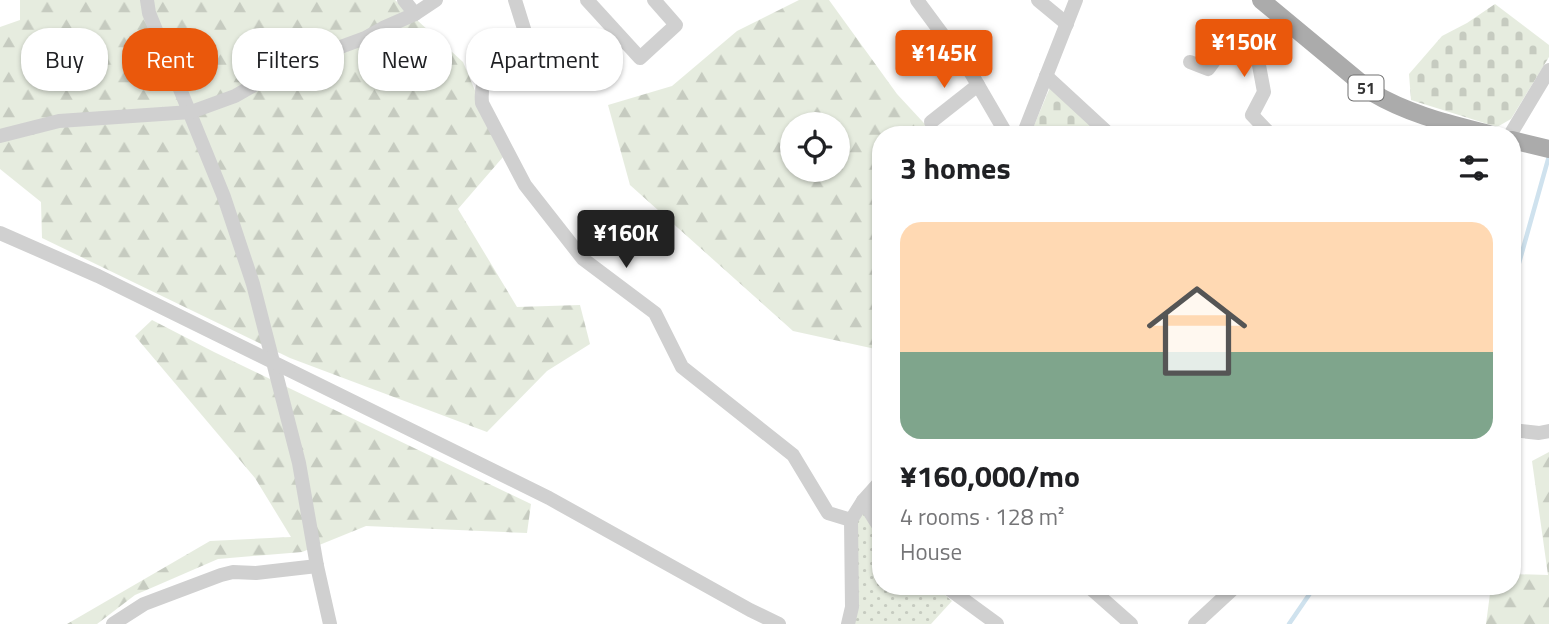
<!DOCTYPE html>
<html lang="en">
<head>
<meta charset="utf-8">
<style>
	:root { --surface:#fff; --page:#f6f6f6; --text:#202124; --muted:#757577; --accent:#ea580c }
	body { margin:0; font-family:"Titillium Web",sans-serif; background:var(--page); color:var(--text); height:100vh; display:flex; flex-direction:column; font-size:26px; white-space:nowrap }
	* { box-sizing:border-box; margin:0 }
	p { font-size:23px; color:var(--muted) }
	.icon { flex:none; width:38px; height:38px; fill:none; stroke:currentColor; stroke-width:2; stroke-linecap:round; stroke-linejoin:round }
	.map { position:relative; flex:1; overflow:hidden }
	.drawer { position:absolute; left:872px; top:126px; width:649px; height:469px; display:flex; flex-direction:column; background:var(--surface); border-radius:28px; box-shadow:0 2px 5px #0004 }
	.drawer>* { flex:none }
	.guide { position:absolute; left:21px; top:28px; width:665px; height:63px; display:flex; gap:14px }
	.tools { position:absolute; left:780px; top:112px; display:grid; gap:14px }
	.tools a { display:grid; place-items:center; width:70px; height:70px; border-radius:50%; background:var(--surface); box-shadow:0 2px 5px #0004; font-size:35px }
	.price { position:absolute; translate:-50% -60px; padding:0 16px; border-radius:7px; background:var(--accent); color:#fff; font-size:23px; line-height:46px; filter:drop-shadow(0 2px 4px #0008) }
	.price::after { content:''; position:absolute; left:50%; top:42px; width:21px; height:16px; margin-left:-10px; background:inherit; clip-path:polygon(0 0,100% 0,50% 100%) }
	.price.selected { background:#222; color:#fff }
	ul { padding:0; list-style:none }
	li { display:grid; align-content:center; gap:14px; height:371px; padding:0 28px }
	li span { display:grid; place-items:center; height:217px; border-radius:21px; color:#555 }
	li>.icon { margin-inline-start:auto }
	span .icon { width:126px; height:126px; fill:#fffc; stroke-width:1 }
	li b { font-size:30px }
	h2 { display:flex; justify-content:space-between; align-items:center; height:84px; padding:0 28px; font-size:30px }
	.tag { padding:0 24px; border-radius:28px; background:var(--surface); box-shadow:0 2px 5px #0004; font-size:24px; line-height:63px }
	.tag.selected { background:var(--accent); color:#fff }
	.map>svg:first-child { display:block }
	.forest { fill:url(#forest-firs); fill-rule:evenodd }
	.cemetery { fill:url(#cemetery-stones) }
	.park { fill:url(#park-dots) }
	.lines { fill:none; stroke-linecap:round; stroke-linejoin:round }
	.stream { stroke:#cfe2ee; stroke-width:4.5 }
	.minor { stroke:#d0d0d0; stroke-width:14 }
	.major { stroke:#ababab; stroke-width:18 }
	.labels { text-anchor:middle; stroke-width:7; stroke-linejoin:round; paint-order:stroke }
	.shield { fill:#fff; stroke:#707070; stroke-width:2 }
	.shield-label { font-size:16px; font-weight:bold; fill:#333 }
</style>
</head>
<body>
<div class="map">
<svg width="1549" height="624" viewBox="0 0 1549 624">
	<defs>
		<pattern id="forest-firs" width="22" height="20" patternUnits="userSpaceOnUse" patternTransform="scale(1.75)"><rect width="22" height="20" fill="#e6ecdf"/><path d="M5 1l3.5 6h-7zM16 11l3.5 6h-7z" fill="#c6cbc0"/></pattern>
		<pattern id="cemetery-stones" width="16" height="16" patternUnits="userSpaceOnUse" patternTransform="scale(1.75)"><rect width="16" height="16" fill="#e6ecdf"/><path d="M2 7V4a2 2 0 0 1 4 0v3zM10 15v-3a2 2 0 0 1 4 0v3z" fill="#c6cbc0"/></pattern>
		<pattern id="park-dots" width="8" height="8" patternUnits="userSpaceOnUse" patternTransform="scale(1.75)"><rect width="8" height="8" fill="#e6ecdf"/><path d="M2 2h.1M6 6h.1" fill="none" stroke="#c6cbc0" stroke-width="1.8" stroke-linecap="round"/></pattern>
	</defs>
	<rect width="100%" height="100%" fill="#fff"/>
	<g class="forest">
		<path d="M20,0h375l68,62 40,95 -45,52 59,98 63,-2 10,39 -43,27 -60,61 -197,-74 -248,-120 -1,-36 -41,-33v-142l20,-7z"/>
		<path d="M799,0h30l68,94 38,41h-55v215l-87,-19 -163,-146 -22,-80 64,-19 65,-55zM793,124h45v46h-45z"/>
		<path d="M152,320l62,32 317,152 -4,29 -161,-7 -64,26 -84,7 -83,36 -38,29h-30l143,-83 81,-4 -36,-59 -120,-142z"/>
		<path d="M1549,452v172h-63l5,-38h21v-12l36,1 -16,-114z"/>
	</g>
	<g class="cemetery">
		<path d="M1495,4l54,41v12l-38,62 -14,8 -86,-27 -2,-26 33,-38 25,-13z"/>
		<path d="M1051,85l54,50h-75z"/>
	</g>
	<path class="park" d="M863,512l17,26v48h55l17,15 -21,23h-79l5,-101z"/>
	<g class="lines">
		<g class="stream">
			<path d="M1512,288l37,-132"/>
			<path d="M1289,624l26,-38"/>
		</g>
		<g class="minor">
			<path d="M147,0l2,13 75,184 29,87 46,179 18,103 13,58"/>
			<path d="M404,0l11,14"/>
			<path d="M515,0l10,32 -3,16c-24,15 -43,22 -40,55l43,82 58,74 72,54 27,54 111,88 35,58 23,7"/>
			<path d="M587,0l53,58 36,-33 -22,-25"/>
			<path d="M917,0l54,73 36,62"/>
			<path d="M1038,0l29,24"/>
			<path d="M1190,62l18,7 20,-27 30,18"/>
			<path d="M1046,76l64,59"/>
			<path d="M931,122l47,-37"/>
			<path d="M1023,135l53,-135"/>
			<path d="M1271,135l-19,-20 12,-23 -6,-32 29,-38"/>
			<path d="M1510,135l39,-65"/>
			<path d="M0,136l59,-15 132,-9 44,-16 51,-29 79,-29 18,-10 32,-14 21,-14"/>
			<path d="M0,233l98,43 451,222 201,112 29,14"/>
			<path d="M1512,430l27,3 10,-2"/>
			<path d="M863,501l17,27"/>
			<path d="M945,586l52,38"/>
			<path d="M1088,586l43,38"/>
			<path d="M113,624l31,-20 77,-29 12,-3 23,1 61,-7"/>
			<path d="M848,624l4,-17 -1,-87 12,-19 17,-19"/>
			<path d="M1195,624l41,-38"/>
		</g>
		<g class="major">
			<path d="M1261,0l112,93c37,22 78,31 120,42"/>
			<path d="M1512,140l37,9"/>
		</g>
	</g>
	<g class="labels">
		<rect class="shield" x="1348.5" y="75.5" width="35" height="25" rx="5"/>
		<g class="shield-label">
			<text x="1366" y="94">51</text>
		</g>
	</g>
</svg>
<div class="tools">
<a><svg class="icon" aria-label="locate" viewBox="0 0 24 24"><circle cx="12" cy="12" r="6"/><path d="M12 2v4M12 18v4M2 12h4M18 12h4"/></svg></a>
</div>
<b class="price" style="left:1244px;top:79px">¥150K</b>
<b class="price" style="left:944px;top:90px">¥145K</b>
<b class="price selected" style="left:626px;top:270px">¥160K</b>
<div class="guide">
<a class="tag">Buy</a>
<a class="tag selected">Rent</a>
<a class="tag">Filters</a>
<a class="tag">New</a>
<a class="tag">Apartment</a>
</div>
<section class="drawer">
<h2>3 homes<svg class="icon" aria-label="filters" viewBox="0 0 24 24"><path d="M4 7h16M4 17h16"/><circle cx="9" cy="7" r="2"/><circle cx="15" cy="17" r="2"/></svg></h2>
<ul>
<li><span style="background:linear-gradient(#ffd9b3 60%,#7fa58c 0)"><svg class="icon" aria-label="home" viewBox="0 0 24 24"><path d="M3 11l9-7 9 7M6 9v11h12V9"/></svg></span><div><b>¥160,000/mo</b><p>4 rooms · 128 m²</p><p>House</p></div></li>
</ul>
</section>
</div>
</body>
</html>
